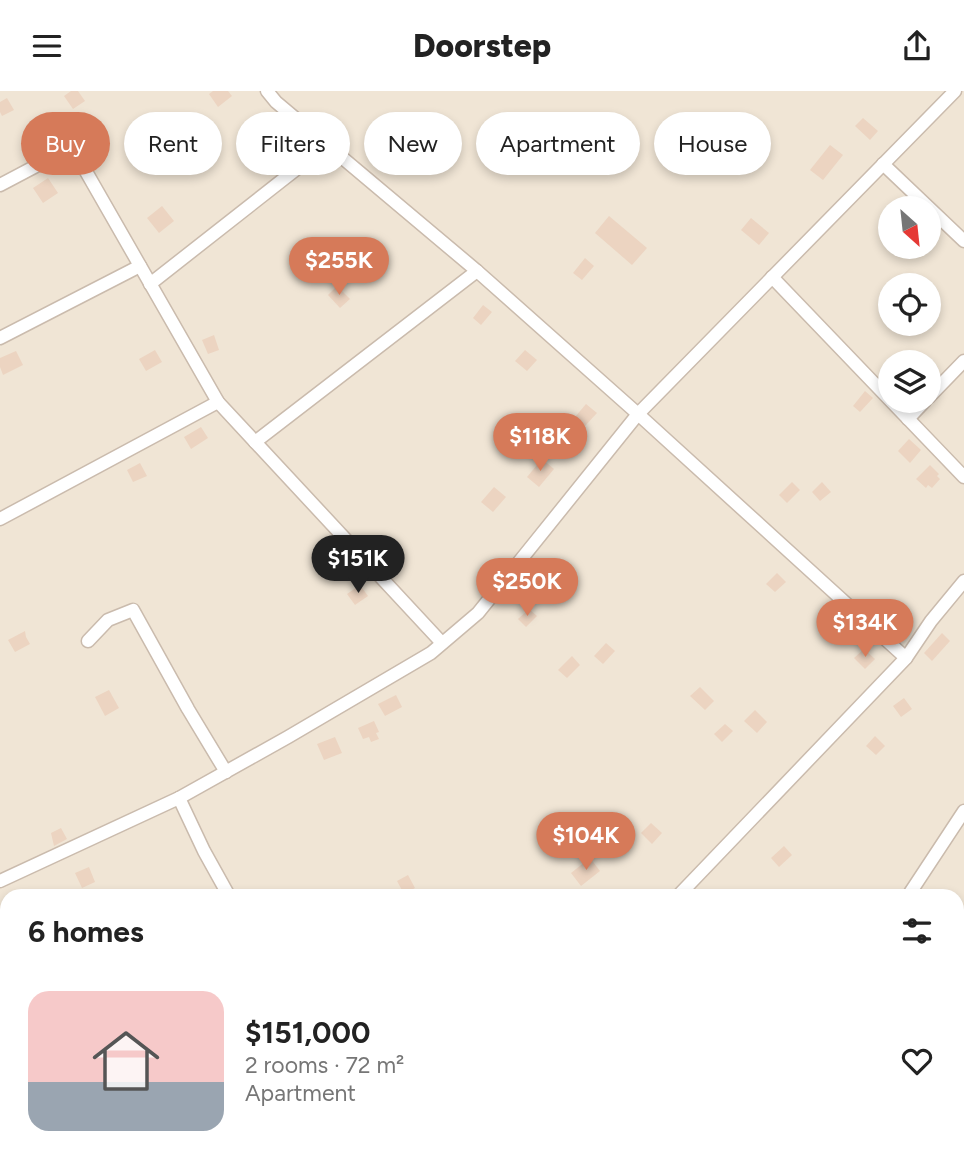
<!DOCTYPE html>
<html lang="en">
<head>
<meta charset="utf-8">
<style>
	:root { --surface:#fff; --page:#f6f6f6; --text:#222; --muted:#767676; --line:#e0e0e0; --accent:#d67a59 }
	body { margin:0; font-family:Figtree,sans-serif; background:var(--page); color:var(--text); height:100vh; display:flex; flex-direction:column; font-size:26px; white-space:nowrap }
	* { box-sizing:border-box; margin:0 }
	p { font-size:23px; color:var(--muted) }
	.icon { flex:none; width:38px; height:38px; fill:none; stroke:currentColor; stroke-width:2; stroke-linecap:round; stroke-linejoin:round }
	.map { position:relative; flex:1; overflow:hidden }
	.sheet { position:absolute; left:0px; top:798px; width:964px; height:275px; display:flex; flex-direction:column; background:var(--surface); border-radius:21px 21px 0 0; box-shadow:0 4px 10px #0003 }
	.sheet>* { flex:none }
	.banner { position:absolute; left:21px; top:21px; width:922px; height:63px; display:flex; gap:14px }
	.needle { width:46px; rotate:153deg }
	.buttons { position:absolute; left:878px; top:105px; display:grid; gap:14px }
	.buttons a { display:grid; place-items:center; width:63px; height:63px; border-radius:50%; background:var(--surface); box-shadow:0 4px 10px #0003; font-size:35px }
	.price { position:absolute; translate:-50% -60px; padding:0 16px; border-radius:24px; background:var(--accent); color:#fff; font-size:23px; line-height:46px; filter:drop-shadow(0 2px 4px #0008) }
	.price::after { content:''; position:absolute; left:50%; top:42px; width:21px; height:16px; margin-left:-10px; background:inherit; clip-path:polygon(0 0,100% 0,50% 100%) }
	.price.current { background:#222; color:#fff }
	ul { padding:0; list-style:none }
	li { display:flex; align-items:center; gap:21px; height:175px; padding:0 28px }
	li+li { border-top:2px solid var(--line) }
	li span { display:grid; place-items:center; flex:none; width:196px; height:140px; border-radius:21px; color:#555 }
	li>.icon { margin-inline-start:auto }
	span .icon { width:84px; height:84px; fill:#fffc; stroke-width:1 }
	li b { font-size:30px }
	h2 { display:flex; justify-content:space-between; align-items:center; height:84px; padding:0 28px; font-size:30px }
	.pill { padding:0 24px; border-radius:32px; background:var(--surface); box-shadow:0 4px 10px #0003; font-size:24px; line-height:63px }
	.pill.current { background:var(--accent); color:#fff }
	header { display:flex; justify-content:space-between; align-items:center; height:91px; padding:0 28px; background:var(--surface); font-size:32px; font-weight:800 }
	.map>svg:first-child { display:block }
	.residential { fill:#f0e5d5; fill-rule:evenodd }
	.building { fill:#ecd4c1 }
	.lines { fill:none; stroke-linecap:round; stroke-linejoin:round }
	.minor-casing { stroke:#cabbad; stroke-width:15 }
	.minor { stroke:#fff; stroke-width:12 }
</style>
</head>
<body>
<header><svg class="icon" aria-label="menu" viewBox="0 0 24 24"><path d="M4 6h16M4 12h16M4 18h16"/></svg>Doorstep<svg class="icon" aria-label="share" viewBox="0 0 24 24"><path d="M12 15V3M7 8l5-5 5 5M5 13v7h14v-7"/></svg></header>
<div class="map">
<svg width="964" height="1072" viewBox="0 0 964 1072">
	<rect width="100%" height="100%" fill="#faf3e6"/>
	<path class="residential" d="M0,0h964v1072h-964zM891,117h38v39h-38zM891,194h38v39h-38zM891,271h38v39h-38zM7,805h950v261h-950z"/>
	<g class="building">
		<path d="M71,0h7l7,10 -12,8 -9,-13z"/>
		<path d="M213,0h15l4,5 -14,11 -9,-13z"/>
		<path d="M7,7l7,12 -12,6 -2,-4v-10z"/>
		<path d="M863,27l15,13 -8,9 -15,-14z"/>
		<path d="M293,42l10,8 -9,11 -10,-8z"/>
		<path d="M830,54l13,10 -20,25 -13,-10z"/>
		<path d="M48,87l10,15 -15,10 -10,-15z"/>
		<path d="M162,115l12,15 -15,12 -12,-15z"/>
		<path d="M609,125l38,32 -15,17 -37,-32z"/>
		<path d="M751,127l18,15 -10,12 -18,-15z"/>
		<path d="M585,167l9,8 -12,14 -9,-7z"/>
		<path d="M337,195l13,13 -10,9 -12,-13z"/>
		<path d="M483,214l9,7 -11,13 -8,-7z"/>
		<path d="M214,244l5,15 -11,4 -6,-14z"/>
		<path d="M155,259l7,12 -16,9 -7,-12z"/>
		<path d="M525,259l12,10 -10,11 -12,-10z"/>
		<path d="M16,260l7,14 -20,10 -3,-8v-9z"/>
		<path d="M865,300l8,7 -13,14 -7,-6z"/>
		<path d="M586,313l11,9 -12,13 -10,-9z"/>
		<path d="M201,336l7,11 -17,11 -7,-12z"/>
		<path d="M909,348l12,11 -11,13 -12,-12z"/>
		<path d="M542,368l12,10 -15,18 -12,-10z"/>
		<path d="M140,372l7,13 -14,6 -6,-12z"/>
		<path d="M930,374l9,9 -2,2 3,3 -8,9 -4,-3 -2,3 -10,-9z"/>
		<path d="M792,391l8,8 -13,13 -8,-8z"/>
		<path d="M822,391l9,10 -11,9 -8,-9z"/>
		<path d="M494,396l12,10 -13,15 -12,-10z"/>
		<path d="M777,482l9,9 -11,10 -9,-8z"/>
		<path d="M360,494l8,11 -13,9 -8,-11z"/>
		<path d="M529,518l8,7 -11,11 -8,-8z"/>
		<path d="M25,540l1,6 4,7 -15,8 -7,-12z"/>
		<path d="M942,542l8,8 -18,20 -8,-8z"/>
		<path d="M606,552l9,8 -12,13 -9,-8z"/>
		<path d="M864,558l11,10 -10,10 -11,-11z"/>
		<path d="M572,565l8,9 -13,13 -9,-8z"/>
		<path d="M700,596l14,14 -9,9 -15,-14z"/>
		<path d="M109,599l10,18 -14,8 -10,-19z"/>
		<path d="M396,604l6,12 -17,9 -7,-12z"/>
		<path d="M904,607l8,11 -11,8 -8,-11z"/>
		<path d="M755,619l12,12 -10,11 -13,-12z"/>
		<path d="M374,630l5,11 -3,1 3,6 -8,3 -2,-5 -6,2 -5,-11z"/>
		<path d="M725,633l8,7 -11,11 -8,-8z"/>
		<path d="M875,645l10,10 -9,9 -10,-9z"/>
		<path d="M335,646l7,16 -18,7 -7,-16z"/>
		<path d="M651,732l11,10 -10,11 -11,-11z"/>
		<path d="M61,737l6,11 -13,7 -3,-13z"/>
		<path d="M784,755l8,9 -13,12 -8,-9z"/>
		<path d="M590,767l10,13 -19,15 -10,-13z"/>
		<path d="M89,776l6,15 -13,6 -7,-15z"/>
		<path d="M408,784l7,13 -11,6 -7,-13z"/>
	</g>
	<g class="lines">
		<g class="minor-casing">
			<g id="minor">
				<path d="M267,0l9,11 201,169 161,143 268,244"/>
				<path d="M883,73l81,77"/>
				<path d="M0,94l72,-38 146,255 224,241"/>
				<path d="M772,186l192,200"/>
				<path d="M150,193l177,-139"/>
				<path d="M0,247l140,-72"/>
				<path d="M929,306l35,-36"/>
				<path d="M908,328l17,-18"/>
				<path d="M255,351l222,-171"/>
				<path d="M0,428l218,-117"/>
				<path d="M88,550l20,-21 25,-10 55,99 38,63"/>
				<path d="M179,707l25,53 25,45"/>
				<path d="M0,790l179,-83 109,-61 143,-84 47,-40 160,-199 317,-323"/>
				<path d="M678,805l228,-238 25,-37 33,-40"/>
				<path d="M908,805l56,-85"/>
				<path d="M0,1036l7,-3"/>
				<path d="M165,1066l4,6"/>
				<path d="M436,1066l3,6"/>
				<path d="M64,1072l11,-6"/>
				<path d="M413,1072l7,-6"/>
				<path d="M736,1072l4,-6"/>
			</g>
		</g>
		<use href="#minor" class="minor"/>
	</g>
</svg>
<div class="buttons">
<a><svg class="needle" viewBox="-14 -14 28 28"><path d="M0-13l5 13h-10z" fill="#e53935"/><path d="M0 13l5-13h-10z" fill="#767676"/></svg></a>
<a><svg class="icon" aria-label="locate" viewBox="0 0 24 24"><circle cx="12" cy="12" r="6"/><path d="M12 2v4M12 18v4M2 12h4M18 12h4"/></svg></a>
<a><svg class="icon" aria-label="layers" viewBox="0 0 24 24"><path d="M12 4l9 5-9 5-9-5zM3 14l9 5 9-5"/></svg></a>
</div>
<b class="price" style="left:339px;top:206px">$255K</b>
<b class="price" style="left:540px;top:382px">$118K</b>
<b class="price current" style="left:358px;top:504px">$151K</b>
<b class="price" style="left:527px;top:527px">$250K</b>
<b class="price" style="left:865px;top:568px">$134K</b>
<b class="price" style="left:586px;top:781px">$104K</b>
<div class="banner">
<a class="pill current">Buy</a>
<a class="pill">Rent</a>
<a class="pill">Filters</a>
<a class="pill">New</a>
<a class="pill">Apartment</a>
<a class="pill">House</a>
</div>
<section class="sheet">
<h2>6 homes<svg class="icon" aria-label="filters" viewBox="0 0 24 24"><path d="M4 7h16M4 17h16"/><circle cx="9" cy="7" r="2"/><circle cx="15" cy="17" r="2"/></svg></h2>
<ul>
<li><span style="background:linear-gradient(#f6c9c9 65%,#9aa5b1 0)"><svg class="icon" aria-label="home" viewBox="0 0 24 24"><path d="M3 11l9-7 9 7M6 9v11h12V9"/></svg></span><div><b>$151,000</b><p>2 rooms · 72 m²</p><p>Apartment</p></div><svg class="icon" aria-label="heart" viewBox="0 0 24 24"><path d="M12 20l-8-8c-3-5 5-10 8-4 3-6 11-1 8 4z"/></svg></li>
</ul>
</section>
</div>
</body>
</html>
